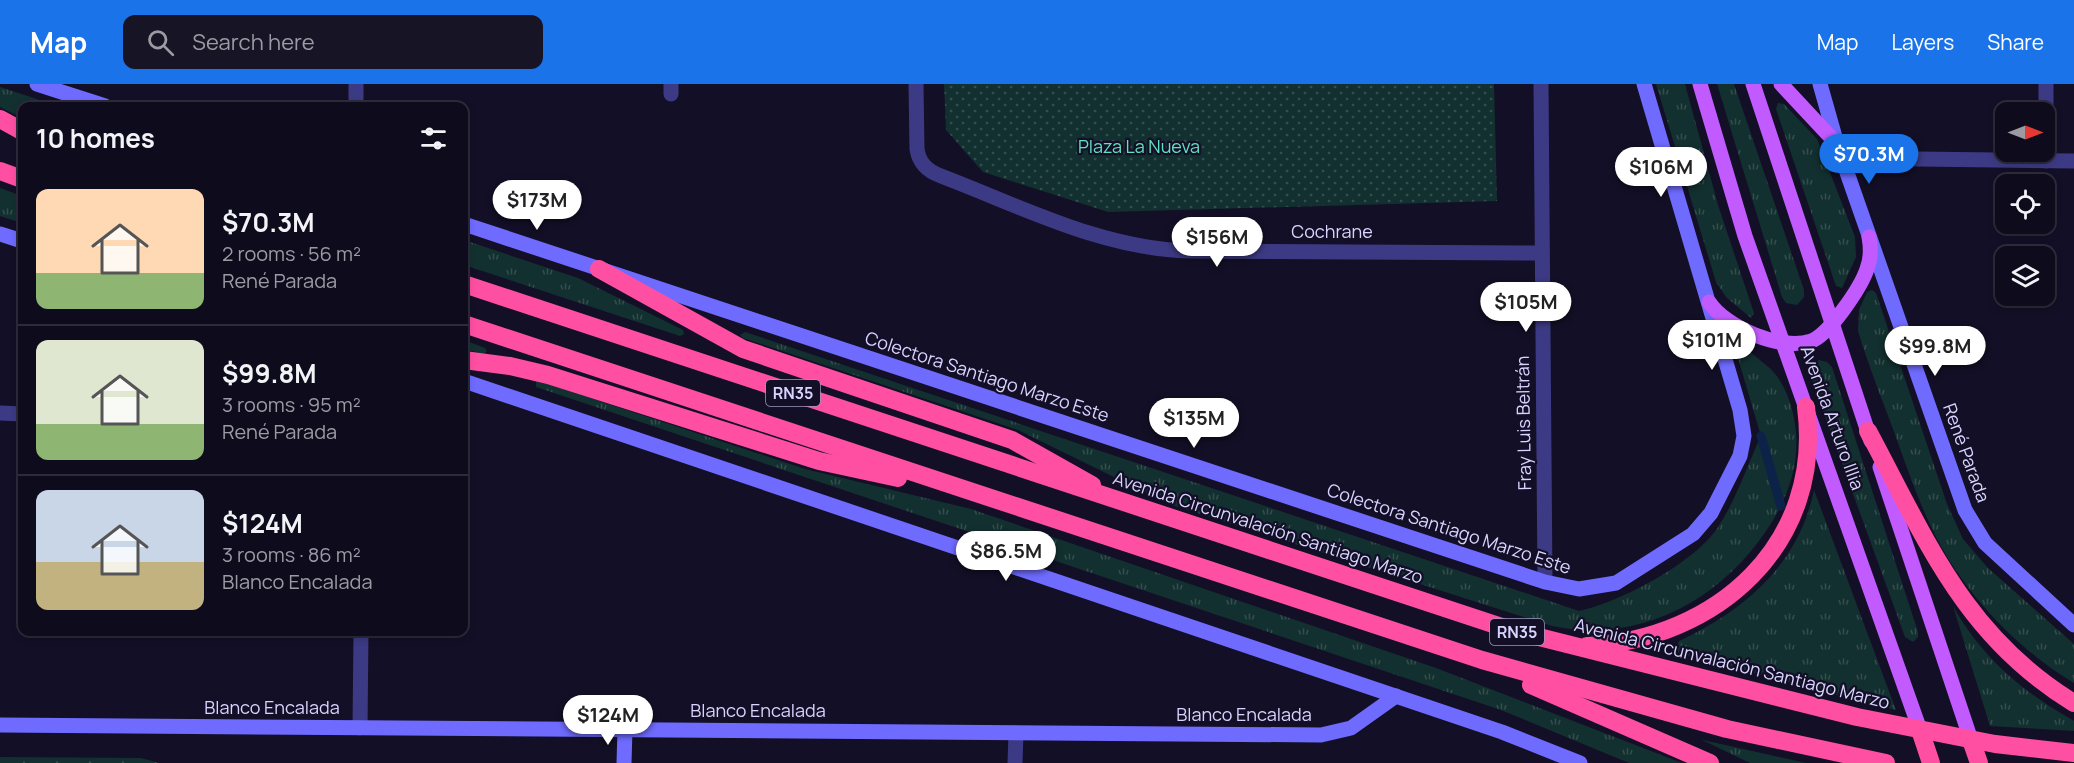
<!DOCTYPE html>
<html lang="en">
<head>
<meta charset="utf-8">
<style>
	:root { --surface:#0e0b1c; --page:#171425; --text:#f1f3f6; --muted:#9b9ba3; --line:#2e2b3b; --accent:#1a73e8 }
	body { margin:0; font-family:Manrope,sans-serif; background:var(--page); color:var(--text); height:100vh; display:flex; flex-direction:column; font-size:22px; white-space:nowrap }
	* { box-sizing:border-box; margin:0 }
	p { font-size:20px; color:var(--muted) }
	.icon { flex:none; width:33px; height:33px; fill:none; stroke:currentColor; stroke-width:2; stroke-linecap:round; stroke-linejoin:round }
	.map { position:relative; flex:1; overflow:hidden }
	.side { position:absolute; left:18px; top:18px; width:450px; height:534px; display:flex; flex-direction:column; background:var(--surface); border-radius:12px; box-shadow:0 3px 9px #0003,0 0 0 2px var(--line) }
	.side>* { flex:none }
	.needle { width:39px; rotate:90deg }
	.fabs { position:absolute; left:1995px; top:18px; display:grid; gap:12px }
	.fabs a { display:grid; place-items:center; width:60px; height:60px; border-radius:12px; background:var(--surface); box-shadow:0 3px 9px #0003,0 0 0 2px var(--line); font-size:30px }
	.price { position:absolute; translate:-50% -51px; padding:0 14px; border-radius:21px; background:#fff; color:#222; font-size:20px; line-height:39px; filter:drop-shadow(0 2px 3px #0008) }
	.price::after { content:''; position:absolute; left:50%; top:36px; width:18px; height:14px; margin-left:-9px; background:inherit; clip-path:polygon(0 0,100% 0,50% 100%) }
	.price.selected { background:var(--accent); color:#fff }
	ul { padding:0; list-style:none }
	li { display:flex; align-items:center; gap:18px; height:150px; padding:0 18px }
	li+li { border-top:2px solid var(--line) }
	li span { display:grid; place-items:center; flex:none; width:168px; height:120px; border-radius:12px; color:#555 }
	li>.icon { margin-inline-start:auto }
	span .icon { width:72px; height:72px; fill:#fffc; stroke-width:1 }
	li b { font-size:26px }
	h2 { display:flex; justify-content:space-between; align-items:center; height:72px; padding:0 18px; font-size:26px }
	header { display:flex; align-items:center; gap:36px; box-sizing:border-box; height:84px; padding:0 30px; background:var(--accent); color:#fff }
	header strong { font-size:28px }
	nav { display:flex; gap:33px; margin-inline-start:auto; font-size:21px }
	.search { width:420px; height:54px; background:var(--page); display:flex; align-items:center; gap:15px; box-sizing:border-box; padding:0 21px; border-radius:12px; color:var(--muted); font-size:22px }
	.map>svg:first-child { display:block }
	.grass { fill:url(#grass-tufts) }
	.forest { fill:url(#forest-firs) }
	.park { fill:url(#park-dots) }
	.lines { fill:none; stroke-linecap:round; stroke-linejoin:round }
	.stream { stroke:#0c2248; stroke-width:9 }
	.street { stroke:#3d3a85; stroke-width:15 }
	.secondary { stroke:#6f6bff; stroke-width:15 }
	.primary { stroke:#c25bff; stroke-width:15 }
	.highway { stroke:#ff4fa3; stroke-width:18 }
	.labels { text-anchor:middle; stroke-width:4.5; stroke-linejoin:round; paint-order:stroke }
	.shield { fill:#130f26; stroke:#9e99be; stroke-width:1.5 }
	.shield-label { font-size:16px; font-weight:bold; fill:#d9d4ff }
	.park-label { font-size:18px; fill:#5fe0c0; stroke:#130f26 }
	.street-label { font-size:18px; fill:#d9d4ff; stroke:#130f26 }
</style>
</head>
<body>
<header>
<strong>Map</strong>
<div class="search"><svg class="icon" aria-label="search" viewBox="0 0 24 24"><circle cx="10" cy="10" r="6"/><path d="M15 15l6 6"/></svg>Search here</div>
<nav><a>Map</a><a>Layers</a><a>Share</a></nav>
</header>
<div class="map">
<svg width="2074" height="679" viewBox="0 0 2074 679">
	<defs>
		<pattern id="grass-tufts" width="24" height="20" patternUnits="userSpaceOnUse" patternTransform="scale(1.5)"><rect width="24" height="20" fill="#12302f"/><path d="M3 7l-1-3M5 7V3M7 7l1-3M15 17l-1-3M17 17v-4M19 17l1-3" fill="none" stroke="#344d4e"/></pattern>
		<pattern id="forest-firs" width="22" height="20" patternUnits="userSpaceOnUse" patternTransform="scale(1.5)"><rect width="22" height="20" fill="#12302f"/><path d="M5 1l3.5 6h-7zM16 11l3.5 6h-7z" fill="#344d4e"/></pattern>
		<pattern id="park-dots" width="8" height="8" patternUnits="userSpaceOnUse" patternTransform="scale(1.5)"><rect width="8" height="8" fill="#12302f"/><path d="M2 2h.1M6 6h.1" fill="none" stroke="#344d4e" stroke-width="1.8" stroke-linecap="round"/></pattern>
	</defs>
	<rect width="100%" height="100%" fill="#130f26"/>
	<g class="grass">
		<path d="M1656,0h29l33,121 36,108 -3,5 -25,-21 -10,-15z"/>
		<path d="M1717,0h17l70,206v7l-7,8 -11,-2 -4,-6z"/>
		<path d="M0,3l58,19h-36v12l-22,-11z"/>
		<path d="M1778,19l6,1 33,35 38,98 1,20 -14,31 -6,-2 -60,-177z"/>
		<path d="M0,104l22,8v27l-22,-7z"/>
		<path d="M464,156l114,38 105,52 1,4 -4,2 -216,-71z"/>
		<path d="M1872,206l4,3 71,211 16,35 25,29 86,76v39c-57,-34 -109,-89 -139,-148 -17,-34 -29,-70 -42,-106 -12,-32 -25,-65 -35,-98l1,-21 8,-18z"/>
		<path d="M745,248l834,279c41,-9 116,-48 139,-84 18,-27 29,-61 43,-91l-26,-88 1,-4c10,3 21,14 30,21 17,13 26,38 29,59 6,39 -7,75 -29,107 -48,71 -128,113 -214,95l-383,-122 -151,-74 -275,-92 -3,-3z"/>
		<path d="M464,256l21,8 2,3 -3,3 -20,-5z"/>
		<path d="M1819,276l8,2 5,5 86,265v5l-5,5 -8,-5 -95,-262 3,-11z"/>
		<path d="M536,296l269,89 166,40 465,159 246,95h-53l-128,-53 -965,-323z"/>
		<path d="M1814,406l82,220 -216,-56 -4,-4 3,-9c66,-31 120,-77 135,-151z"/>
		<path d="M1953,522c29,52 70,86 121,115v10l-84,-5z"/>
		<path d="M1702,656h1l103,23h-56z"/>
	</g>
	<path class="forest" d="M0,673l141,1 18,5h-159z"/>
	<path class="park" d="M944,0h550l3,117 -389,11 -125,-40 -37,-42z"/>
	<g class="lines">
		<path class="stream" d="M1761,352l20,70"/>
		<g class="street">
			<path d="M356,0v22"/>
			<path d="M671,0v10"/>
			<path d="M916,0l1,65c2,14 10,22 24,27 79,30 161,73 248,75l353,2"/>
			<path d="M1541,0l4,498"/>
			<path d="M1842,74l232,3"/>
			<path d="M2046,77v-77"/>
			<path d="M0,329l22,1"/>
			<path d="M360,644l1,-96"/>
			<path d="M1015,679l1,-30"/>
		</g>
		<g class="secondary">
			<path d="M37,0l68,22"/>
			<path d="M1820,0l17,60 128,366 20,33 89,82"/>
			<path d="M464,140l1081,358 34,7 37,-6 77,-49 18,-21 29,-57 4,-20 -4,-26 -96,-326"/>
			<path d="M0,150l22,7"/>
			<path d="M464,297l1038,351 78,31"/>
			<path d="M0,641l1321,10 30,-7 45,-32"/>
			<path d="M624,679l1,-33"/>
		</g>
		<g class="primary">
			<path d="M1700,0l45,152 175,494"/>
			<path d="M1753,0l118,357"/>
			<path d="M1781,0l56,60"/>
			<path d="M1709,218c17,26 72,49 102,39 18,-6 50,-54 56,-72 4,-10 4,-21 2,-32"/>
			<path d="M1880,383l91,273"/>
		</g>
		<g class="highway">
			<path d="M0,35l22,12"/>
			<path d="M0,87l22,8"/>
			<path d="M599,185l144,80 269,91 80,45"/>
			<path d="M464,200l1047,346 346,87 138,27 79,9"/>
			<path d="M464,240l1018,336 245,69 159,34"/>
			<path d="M464,276l46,6 38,9 271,86 79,17"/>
			<path d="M1868,347c58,108 96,205 206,272"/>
			<path d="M1587,562c130,-7 237,-102 219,-239"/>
			<path d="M1531,601l179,78"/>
			<path d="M1920,646l11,33"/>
			<path d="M1971,656l8,23"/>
		</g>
	</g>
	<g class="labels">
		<g class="shield">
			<rect x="766" y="296" width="54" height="26" rx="4.5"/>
			<rect x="1490" y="535" width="54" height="26" rx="4.5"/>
		</g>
		<g class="shield-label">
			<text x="793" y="315">RN35</text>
			<text x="1517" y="554">RN35</text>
		</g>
		<g class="park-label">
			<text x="1139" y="69">Plaza La Nueva</text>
		</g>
		<g class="street-label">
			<text x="1332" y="154">Cochrane</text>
			<text transform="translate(987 293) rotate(18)" y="6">Colectora Santiago Marzo Este</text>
			<text transform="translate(1832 334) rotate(70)" y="6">Avenida Arturo Illia</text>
			<text transform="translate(1524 339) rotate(-91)" y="6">Fray Luis Beltrán</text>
			<text transform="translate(1966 369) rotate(70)" y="6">René Parada</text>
			<text transform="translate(1268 444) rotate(18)" y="6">Avenida Circunvalación Santiago Marzo</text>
			<text transform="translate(1449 445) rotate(18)" y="6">Colectora Santiago Marzo Este</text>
			<text transform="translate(1732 580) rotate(14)" y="6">Avenida Circunvalación Santiago Marzo</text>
			<text x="272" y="630">Blanco Encalada</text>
			<text x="758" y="633">Blanco Encalada</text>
			<text x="1244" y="637">Blanco Encalada</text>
		</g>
	</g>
</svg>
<div class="fabs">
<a><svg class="needle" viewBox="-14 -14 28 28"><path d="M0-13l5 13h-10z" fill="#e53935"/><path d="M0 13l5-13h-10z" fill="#9b9ba3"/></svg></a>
<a><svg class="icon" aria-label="locate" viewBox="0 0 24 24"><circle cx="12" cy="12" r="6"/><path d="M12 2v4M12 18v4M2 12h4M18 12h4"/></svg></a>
<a><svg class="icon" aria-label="layers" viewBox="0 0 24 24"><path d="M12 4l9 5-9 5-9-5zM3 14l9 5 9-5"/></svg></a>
</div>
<b class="price selected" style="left:1869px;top:101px">$70.3M</b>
<b class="price" style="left:1661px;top:114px">$106M</b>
<b class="price" style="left:537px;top:147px">$173M</b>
<b class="price" style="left:1217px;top:184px">$156M</b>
<b class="price" style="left:1526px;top:249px">$105M</b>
<b class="price" style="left:1712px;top:287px">$101M</b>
<b class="price" style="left:1935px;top:293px">$99.8M</b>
<b class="price" style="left:1194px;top:365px">$135M</b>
<b class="price" style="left:1006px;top:498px">$86.5M</b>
<b class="price" style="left:608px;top:662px">$124M</b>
<section class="side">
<h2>10 homes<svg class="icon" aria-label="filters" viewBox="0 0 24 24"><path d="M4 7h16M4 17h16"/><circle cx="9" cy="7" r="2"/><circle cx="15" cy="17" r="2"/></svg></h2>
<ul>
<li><span style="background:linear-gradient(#ffd9b3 70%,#8fb573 0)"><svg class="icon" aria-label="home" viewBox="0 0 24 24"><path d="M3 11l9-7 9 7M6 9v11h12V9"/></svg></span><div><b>$70.3M</b><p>2 rooms · 56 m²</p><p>René Parada</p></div></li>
<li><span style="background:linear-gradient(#dfe7d0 70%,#8fb573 0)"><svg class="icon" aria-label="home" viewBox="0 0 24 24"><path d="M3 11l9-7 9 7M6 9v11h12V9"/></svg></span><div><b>$99.8M</b><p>3 rooms · 95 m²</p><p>René Parada</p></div></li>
<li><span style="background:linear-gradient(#c9d6e8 60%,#c2b280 0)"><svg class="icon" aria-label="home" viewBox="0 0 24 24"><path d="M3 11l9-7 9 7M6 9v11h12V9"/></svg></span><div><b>$124M</b><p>3 rooms · 86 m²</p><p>Blanco Encalada</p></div></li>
</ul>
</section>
</div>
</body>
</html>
